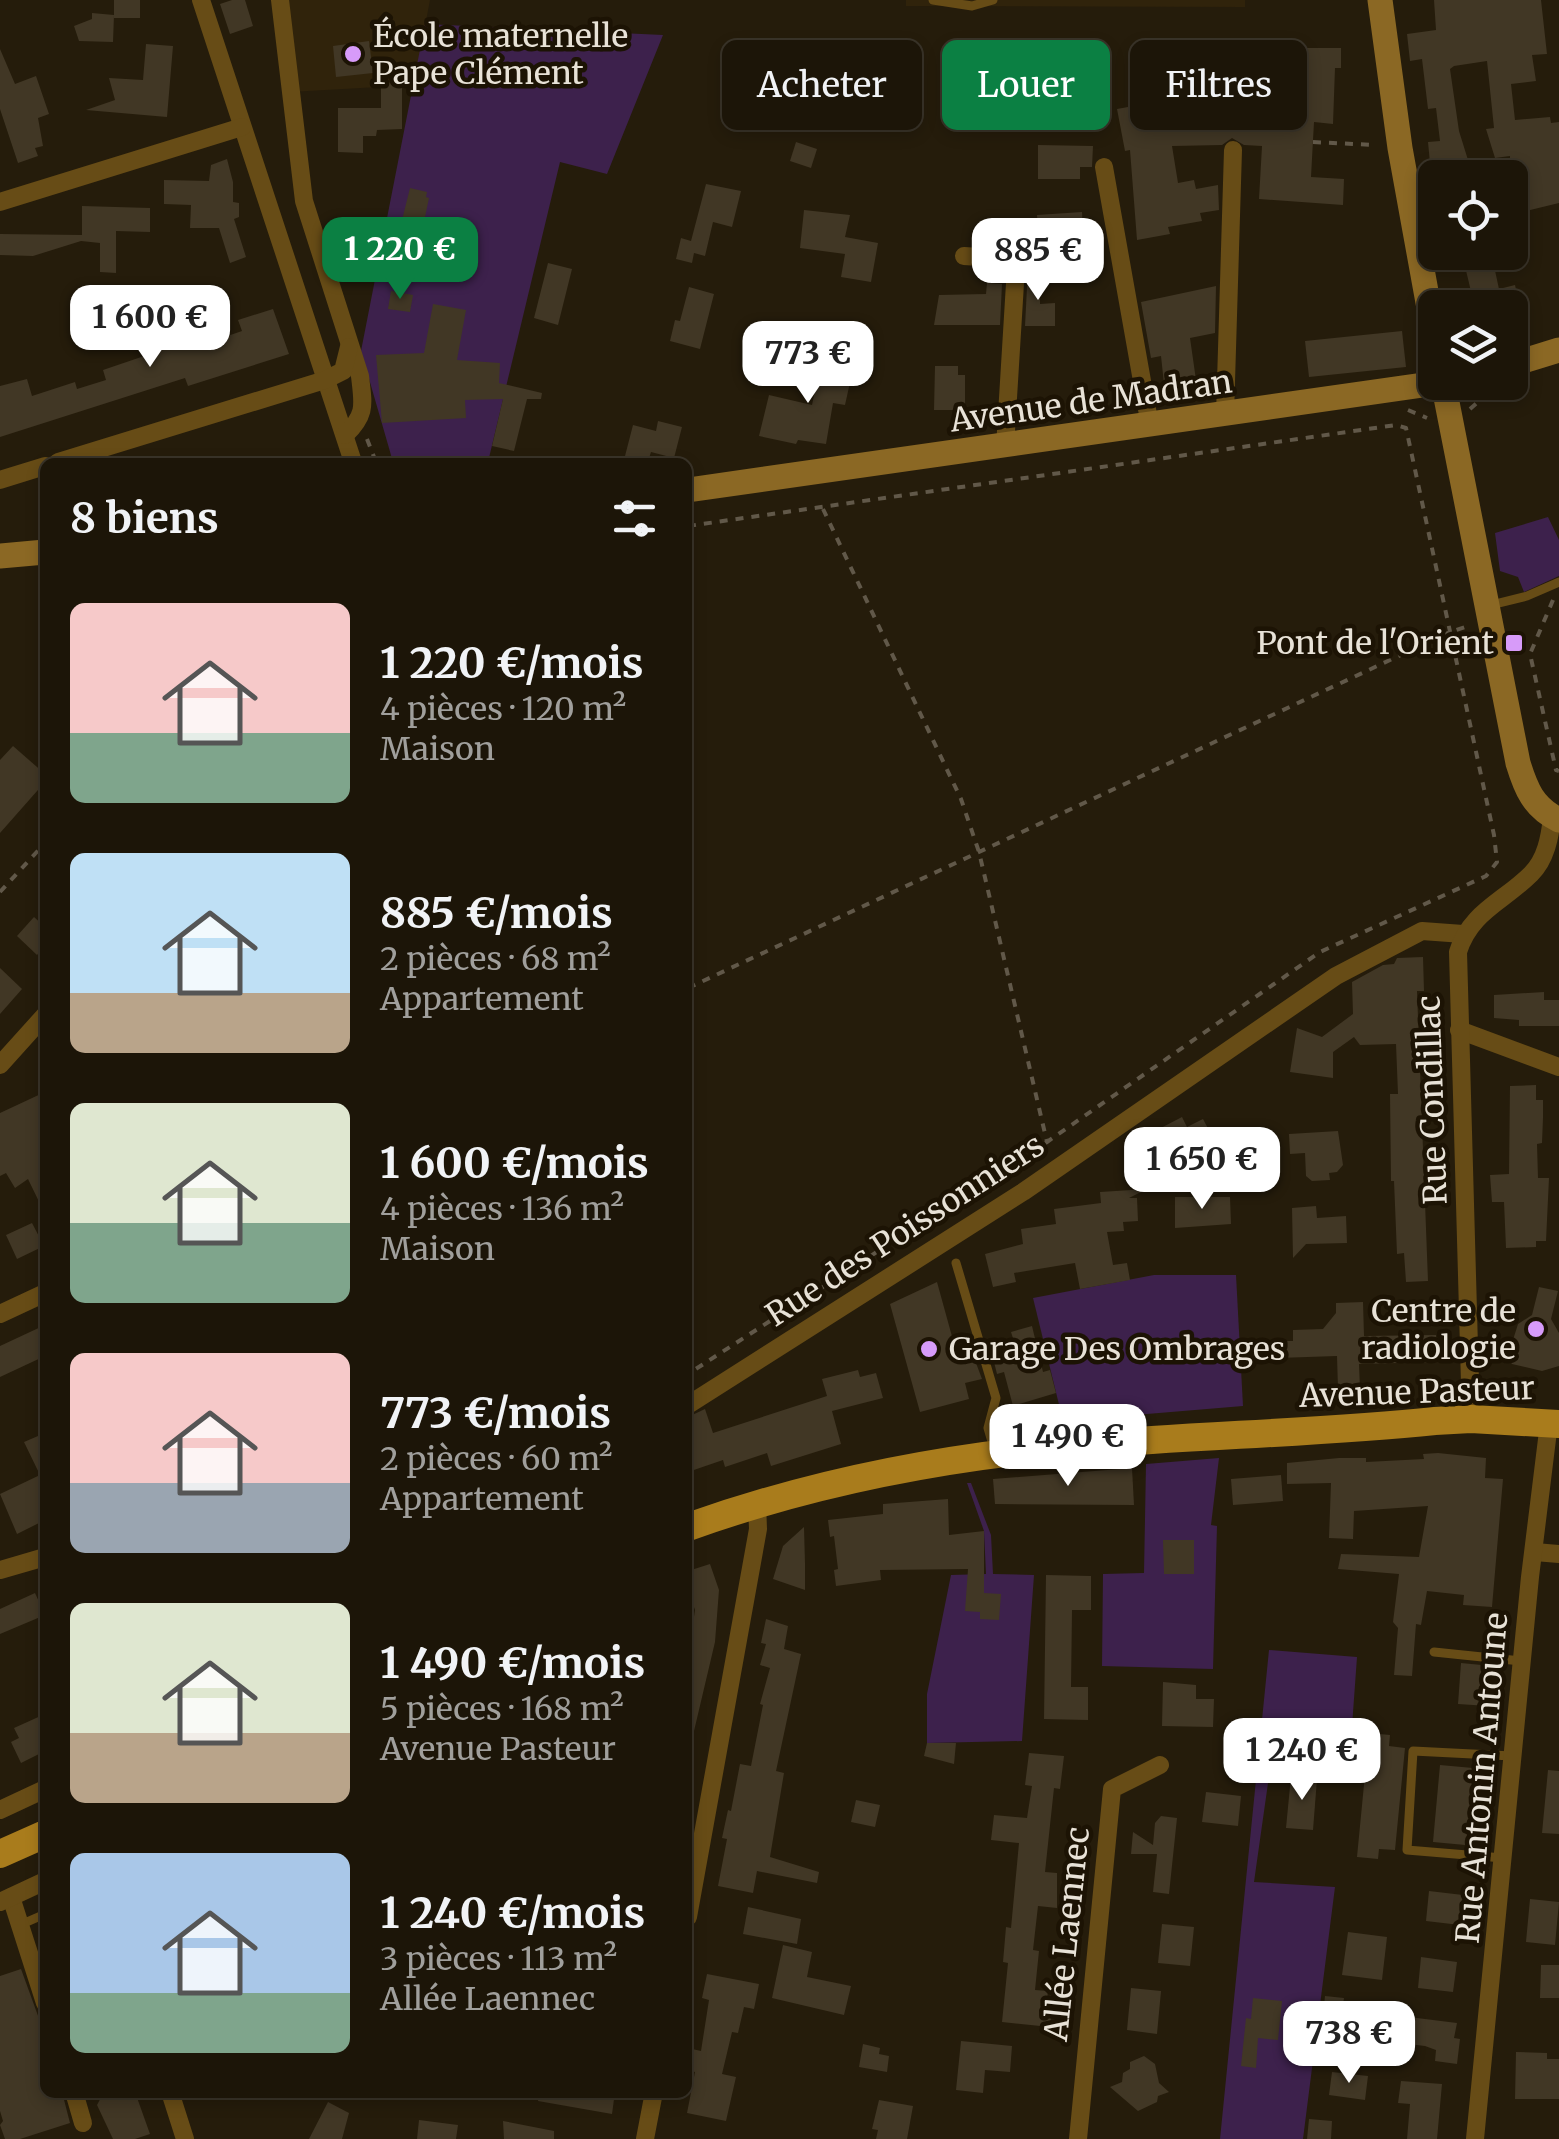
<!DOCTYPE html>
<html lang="fr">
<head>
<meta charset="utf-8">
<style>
	:root { --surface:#1c1508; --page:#251e12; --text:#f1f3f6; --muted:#a09f9c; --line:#3a3429; --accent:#0b8043 }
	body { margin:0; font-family:Merriweather,serif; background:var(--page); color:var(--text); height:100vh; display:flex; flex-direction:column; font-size:38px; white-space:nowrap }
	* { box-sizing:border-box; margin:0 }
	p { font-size:32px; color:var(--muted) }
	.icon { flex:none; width:55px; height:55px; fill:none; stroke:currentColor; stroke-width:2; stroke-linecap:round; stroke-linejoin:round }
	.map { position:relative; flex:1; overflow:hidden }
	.side { position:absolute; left:40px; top:458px; width:652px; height:1640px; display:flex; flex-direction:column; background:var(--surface); border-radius:15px; box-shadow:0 5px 15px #0003,0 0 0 2px var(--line) }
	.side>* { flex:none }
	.guide { position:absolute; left:722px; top:40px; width:685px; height:90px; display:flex; gap:20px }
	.buttons { position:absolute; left:1418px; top:160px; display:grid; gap:20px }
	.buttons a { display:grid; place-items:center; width:110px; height:110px; border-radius:15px; background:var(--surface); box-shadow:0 5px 15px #0003,0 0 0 2px var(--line); font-size:50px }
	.price { position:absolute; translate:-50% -85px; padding:0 22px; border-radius:20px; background:#fff; color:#222; font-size:32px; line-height:65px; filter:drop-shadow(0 2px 5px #0008) }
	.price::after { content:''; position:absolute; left:50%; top:60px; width:30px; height:22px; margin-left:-15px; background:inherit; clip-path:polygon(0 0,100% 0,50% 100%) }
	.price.selected { background:var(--accent); color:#fff }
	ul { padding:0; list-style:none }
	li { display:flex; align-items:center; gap:30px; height:250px; padding:0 30px }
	li span { display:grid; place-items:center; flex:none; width:280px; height:200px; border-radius:15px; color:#555 }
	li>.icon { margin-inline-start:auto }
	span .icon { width:120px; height:120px; fill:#fffc; stroke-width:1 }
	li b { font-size:42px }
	h2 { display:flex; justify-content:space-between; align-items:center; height:120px; padding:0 30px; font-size:42px }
	.chip { padding:0 35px; border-radius:15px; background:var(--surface); box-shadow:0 5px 15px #0003,0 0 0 2px var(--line); font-size:35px; line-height:90px }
	.chip.selected { background:var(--accent); color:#fff }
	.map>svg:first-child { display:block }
	.built { fill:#30230b }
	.green { fill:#3d214c }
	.building { fill:#413725 }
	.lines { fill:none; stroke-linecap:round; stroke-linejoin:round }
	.path { stroke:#615849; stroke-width:4; stroke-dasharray:8 8; stroke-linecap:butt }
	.service { stroke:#674c16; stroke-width:9 }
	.minor { stroke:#674c16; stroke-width:18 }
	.secondary { stroke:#8b6824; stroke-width:25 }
	.primary { stroke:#a97c1c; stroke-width:28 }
	.poi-dot { fill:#d79bf9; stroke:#1c1304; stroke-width:4 }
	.labels { text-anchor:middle; stroke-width:9; stroke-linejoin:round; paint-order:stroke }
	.poi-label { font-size:32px; fill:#e8e2d7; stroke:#1c1304; text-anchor:start }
	.street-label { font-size:32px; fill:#e8e2d7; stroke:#1c1304 }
</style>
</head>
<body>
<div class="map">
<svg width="1559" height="2139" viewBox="0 0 1559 2139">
	<rect width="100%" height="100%" fill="#251c0b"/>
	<g class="built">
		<path d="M281,0h149l-16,85 -124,7z"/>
		<path d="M906,0h339v7l-339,-1z"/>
	</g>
	<g class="green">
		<path d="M425,24l238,11 -56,139 -47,-12 -72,300h-95l-32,-111z"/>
		<path d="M1548,517l11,23v36l-35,16 -6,-15 -18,-6 -5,-38z"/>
		<path d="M1154,1275h82l7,131 -180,15 -30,-123z"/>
		<path d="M1219,1458l-8,67 6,1 -4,143 -111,-3 1,-92 41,-1 2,-109z"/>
		<path d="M967,1483h4l20,52 2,39 41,1 -12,166 -95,2v-49l24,-119 35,-1 -2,-43z"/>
		<path d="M1269,1650l88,7 -8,111 -78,-6 -17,120 81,5 -32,252h-83z"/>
	</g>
	<g class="building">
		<rect x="114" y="0" width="26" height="18"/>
		<path d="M232,0h13l8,26 -23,8 -10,-30z"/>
		<path d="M1434,0h107l6,54 -15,1 4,26 -25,3 4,36 35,-3 1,6 8,-1v81l-49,12v-59l-15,2 -9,-29 8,-1 -7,-67 -33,5 -4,3 9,62 9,29 -38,3 -2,-21 12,-1 -4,-33 -8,1 -6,-50 -12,2 -3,-27 29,-4z"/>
		<path d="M92,13l22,2 -1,27 -34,-1 -5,-15 18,-7z"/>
		<path d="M369,41l4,32 -37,4 -3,-31z"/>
		<path d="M146,44l27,2 -6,71 -81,-7 29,-10 -6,-22 34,2z"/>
		<path d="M1296,48h45v20h-6l-2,56 -19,-2 -3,55 33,2 -1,26 -84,-6 3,-53 -18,-1 -12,-7 -10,7 -50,1 6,37 16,-3 2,9 22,-4 1,25 -19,3 2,8 -34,6 2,7 -33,6 -7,-90 -5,1 -8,-42 33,-6 2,9 28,1v10l84,-5 1,-21 30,1z"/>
		<path d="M0,49l15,35 21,-8 13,38 -11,4 5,28 -8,2 3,8 -20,7 -18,-54z"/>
		<path d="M402,82v47l-25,1 -1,6h-13v17l-25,-1v-44h43v-25z"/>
		<path d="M796,142l21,7 -6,19 -21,-7z"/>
		<path d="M1038,145l55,1 -1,21h-12v12h-42z"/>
		<path d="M227,159l6,23v20l6,1v14l-5,2 12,38 -16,6 -11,-35h-29l1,-23 -27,-1v-24l45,1 2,-16z"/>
		<path d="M706,184l35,7 -9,36 -19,-5 -8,34 -11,-3 -2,10 -16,-4 5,-21 10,3z"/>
		<path d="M410,188l17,4 -1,5 3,1 -9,43 44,10 -5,19 -65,-18z"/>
		<path d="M82,206l68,2v24l-34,-1v42l-16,-1v-29l-19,-2 -48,15 -33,-1v-21l82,1z"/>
		<path d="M804,210l46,5 -5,22 33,6 -7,39 -30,-5 4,-23 -45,-6z"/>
		<path d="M1082,212l2,38 -45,3 -2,-38z"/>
		<path d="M1491,252l8,37 16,-4 5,23h-45l-12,-50z"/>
		<path d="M548,263l24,6 -14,56 -24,-7z"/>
		<path d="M1028,268h12v36l15,-1v23h-30z"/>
		<path d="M987,283l15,1 -2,41h-66l5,-30 47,-1z"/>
		<path d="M1216,286l-1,47 -25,5 6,42 -32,4 -3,-28 -10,2 -10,-56z"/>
		<path d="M689,287l25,7 -14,55 -30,-8 5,-21 5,1z"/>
		<path d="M391,291l22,4 -3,17 -22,-3z"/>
		<path d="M433,304l33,6 -9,50 43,3 -1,20 43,10 -1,6h-14l-13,52 -22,-5 11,-47 -38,1 1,18 -84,5 -6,-68 48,-2z"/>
		<path d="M273,309l16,45 -101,32 -3,-8 -185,59v-51l27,-7 5,17 43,-14 2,7 29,-9 -3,-10 50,-17 -7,-21 50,-16 4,11 4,-2 6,17 32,-11 -4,-11z"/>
		<path d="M1402,331l4,36 -97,10 -4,-36z"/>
		<path d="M826,338l13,2 -5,35 17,3 -6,27 -12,-2 -7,41 -28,-4 -2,4 -37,-8 10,-41 43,10z"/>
		<path d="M935,366h23v9h7v35h-31z"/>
		<path d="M658,421l24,6 -8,31 -23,-6 -3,9 -23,-5 8,-31 23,6z"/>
		<path d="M13,746l32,28v8l-45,51v-73z"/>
		<path d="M34,917l11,10v19l-8,9 -20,-19z"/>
		<path d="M1423,957l1,34h-7l11,290 -22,1 -2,-29 -7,1 -3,-73h-3l-1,-87h8l-2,-50 -36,1 -6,-8 -21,15v26l-43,-6 7,-44 25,9 31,-23 -1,-32 31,-17 11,-1 3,-6z"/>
		<path d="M0,968l22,21 -22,25z"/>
		<path d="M1544,992v8h15v26h-40v-6l-25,-2v-23z"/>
		<path d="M1536,1085v15h7v18l-1,25 -5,1 1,34h11l-3,63h-10v6l-30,1 -2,-46h-12l-2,-27 19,-1 1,-88z"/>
		<path d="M45,1092v122l-17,-35 -13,9 -9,-15 -6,3v-63z"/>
		<path d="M1182,1117l5,10 16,-8 18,34 -34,17 -13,-27 -8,4 -9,-17z"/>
		<path d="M1338,1131l5,34 -6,7 -8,1 1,7 -18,1 -6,-5 -1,-23 -15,1 -1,-20z"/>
		<path d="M1147,1189l-18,9h8l1,23 -15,1 1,9 -17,1 6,33 14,-2 3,17 -50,9 -5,-26 -61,10 2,9 -23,5 -8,-33 38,-10 -2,-15 35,-5 -2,-15 47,-6 -1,-11z"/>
		<path d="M1175,1197h55l1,27 -56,4z"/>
		<path d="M1316,1206l1,12 29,-2 1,27 -41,1 -13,14 -1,-50z"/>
		<path d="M32,1223l12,23 -27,13 -11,-24z"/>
		<path d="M937,1282l19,69 14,-4 12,32 -17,4 4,16 -49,13 -30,-108z"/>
		<path d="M1539,1287l19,4 -7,28 8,14v33l-17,5 -30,-7 -9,-12 9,-9 6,-19 14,-9z"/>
		<path d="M1363,1302l1,34 72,-1v27l-77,2 1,25h-22l-1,-33 -59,2v-17h15v-11l30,-1 13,-16v-10z"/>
		<path d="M45,1325v31l-45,21v-31z"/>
		<path d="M1032,1326l11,46 7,-2 6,23 -43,13 -9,-34 -7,2 -4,-16 24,-7 -6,-19z"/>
		<path d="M858,1370l2,7 16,-4 7,25 -51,13 9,33 -70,22 -4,-13 -42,14 -2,-7 -35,12v-55l17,-8 8,24 114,-37 -5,-17z"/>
		<path d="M45,1433v87l-28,14 -17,-40 40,-19 -16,-33z"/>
		<path d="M1438,1453l48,5 -1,20 18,1 -11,128 -29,-2 1,-10 -37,-4 -6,34 -5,-1 -4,52 -18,-1 4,-47 -5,-6 6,-48 -61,-5 3,-15 78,3 9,-51 -74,5 -1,28 -24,-1 2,-55 -44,1v-21l52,-5h27v4l58,-3 -1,-5z"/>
		<path d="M1132,1468l2,37 -139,-1 -2,-25z"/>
		<path d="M1281,1475l2,26 -50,4 -2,-26z"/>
		<path d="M948,1499l1,36 35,-4v62l17,1 -2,26 -19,-1v-7l-15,-1 3,-42 -88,1 1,10 -45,6 -2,-16 4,-1 -4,-33 -4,1 -2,-17 55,-6v-10z"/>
		<path d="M804,1527l1,37v26l-32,-11 10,-33z"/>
		<path d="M1163,1540h31v34h-30z"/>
		<path d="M710,1564l9,26 -4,52 -21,89h-6v-87h2l5,-34 -7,-21v-18z"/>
		<path d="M1046,1575l45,1v34h-19l-1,77h17v33l-44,-1z"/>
		<path d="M35,1593l10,22 -45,19v-25z"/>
		<path d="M766,1619l22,7 -4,23 17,5 -25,117 8,2 -14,84 49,15 -2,11 -60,-12 -4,22 -35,-7 9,-47 -5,-1 6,-28 3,1 9,-47 11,2 12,-61 -3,-1 10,-36 -10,-3 6,-21 -5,-1z"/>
		<path d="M1461,1663l31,3 -4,40 -30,-2z"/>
		<path d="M1163,1682l33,3v14h18l-1,28 -51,-1z"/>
		<path d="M45,1714v37l-24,12 -10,-21 8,-4 -5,-10z"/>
		<path d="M1369,1733l21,2 -1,11 16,2 -10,102 -16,-1 -1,10 -21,-2z"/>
		<path d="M927,1743h29l-2,21 -30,-8z"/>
		<path d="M1029,1753l35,3 -4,33 -6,-1 -9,84 12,1v35l-19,-2 -5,44 6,1 -4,39 13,1 -2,17h6l-2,19 -48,-5 6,-59 -5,-1 3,-35 5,1 8,-85 -28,-3 3,-25 33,3 5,-32 -7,-1z"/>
		<path d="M1440,1765l44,4 -8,77 -43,-4z"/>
		<path d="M1548,1770l11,1v63l-17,-1z"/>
		<path d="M1291,1776l26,3 -4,51 -27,-2z"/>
		<path d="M1206,1792l35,4 -3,30 -36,-4z"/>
		<path d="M856,1800l24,5 -5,22 -24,-5z"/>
		<path d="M1161,1816l16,2 -8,76 -16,-2 4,-38h-26l2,-22 20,13 2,-22z"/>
		<path d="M1429,1891l34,4 -3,30 -34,-4z"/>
		<path d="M1530,1899l29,3 -4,43 -29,-3z"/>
		<path d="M748,1907l53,12 -4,25 -54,-10z"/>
		<path d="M1162,1924l32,3 -4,39 -32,-3z"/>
		<path d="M1348,1932l39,5 -5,43 -40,-5z"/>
		<path d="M783,1945l29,7 -5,25 44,9 -7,29 -72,-17z"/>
		<path d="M1421,1957l36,5 -4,30 -35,-4z"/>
		<path d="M1541,1965h18v33h-19z"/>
		<path d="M21,1969l24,66v57h17l8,31 -50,16h-15l-5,-14 3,-4 -3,-10v-135z"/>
		<path d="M707,1974l52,10 -5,25 -10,-2 -6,26 -6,-1 -10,42 14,3 -10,44 -39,-8 8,-41 -7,-2v-22l13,3 8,-51 -7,-2z"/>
		<path d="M1131,1988l30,3 -4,43 -30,-4z"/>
		<path d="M1325,1996l19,2 -3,20 -18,-2z"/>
		<path d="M1253,1998l29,3 -4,39 -20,-2 -2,30 -15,-2 5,-48 5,1z"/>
		<path d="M1353,2010l104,13 -3,15 6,1 -3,25 -22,-3 1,-11 -11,-4 -75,-9z"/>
		<path d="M961,2041l51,5 -2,26 -25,-2 -2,23 -27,-3z"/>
		<path d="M863,2044l17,4 -1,6 10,2 -2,16 -28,-5z"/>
		<path d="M1516,2052l31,1v6h12v40h-44z"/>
		<path d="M1144,2056l11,8 4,19 10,9 -11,4 -1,6 -19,9 -28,-24 12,-5 1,-9 7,-4v-7z"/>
		<path d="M1332,2072l36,4 -3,24 -36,-5z"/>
		<path d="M1401,2081l41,3 -5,55h-30l3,-35 -12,-1z"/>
		<path d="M104,2092h31l15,42 -15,5h-22l-16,-34z"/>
		<path d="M539,2092h76l-3,22 -74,-13z"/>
		<path d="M879,2100l34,6 -6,33h-31l2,-9 -6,-1z"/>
		<path d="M328,2102l21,11 -7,26h-33z"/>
		<path d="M1309,2119l23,2 -1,18h-24z"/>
		<path d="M419,2120l39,5 -2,14h-39z"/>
		<path d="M503,2121l51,10v8h-50z"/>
	</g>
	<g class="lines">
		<g class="path">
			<path d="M1313,142l63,3"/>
			<path d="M1470,409l19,-17 -2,-10"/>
			<path d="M1408,410l19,8"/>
			<path d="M367,439l9,23"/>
			<path d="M823,509l138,290 18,53 68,290"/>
			<path d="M688,526l708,-101 10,3 88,407 3,27 -11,14 -166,76 -273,190 -359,232"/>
			<path d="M1553,600l-23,54 26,116 3,1"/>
			<path d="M0,892l45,-49"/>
			<path d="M688,988l762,-356 21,-7"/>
		</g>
		<g class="service">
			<path d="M933,0l39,6 21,-6"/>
			<path d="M1491,605l36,-9 32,-14"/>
			<path d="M956,1263l40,135 -8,30 7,24"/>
			<path d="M1434,1652l87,9"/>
			<path d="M1503,1858l-96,-8 6,-99 99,5"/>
			<path d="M20,1925l25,-11"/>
		</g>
		<g class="minor">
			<path d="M201,0l152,462"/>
			<path d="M280,0l24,201 56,175c3,28 7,38 -15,59"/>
			<path d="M1104,167l46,259"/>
			<path d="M0,202l242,-75"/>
			<path d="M964,256l47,3 5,8 -11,180"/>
			<path d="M1225,415l8,-265"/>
			<path d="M58,462l267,-82 18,-9 6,-24"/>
			<path d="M0,480l45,-14"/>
			<path d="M1459,1030l100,37"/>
			<path d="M0,1065l45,-50"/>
			<path d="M0,1314l45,-21"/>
			<path d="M688,1405l335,-213 313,-216 86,-45 41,3"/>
			<path d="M1471,1419l-13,-467c12,-40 45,-50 73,-78 15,-15 19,-37 21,-57"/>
			<path d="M1535,1552l24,2"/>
			<path d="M0,1570l45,-13"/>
			<path d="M0,1810l45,-21"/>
			<path d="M11,1897l34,106"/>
			<path d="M0,1902l45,-21"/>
			<path d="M688,1917l70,-388 -1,-26"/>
			<path d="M74,2092l9,31"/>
			<path d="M170,2092l15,47"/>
			<path d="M645,2139l9,-47"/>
			<path d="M1078,2139l34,-350 48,-24"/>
			<path d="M1475,2139l55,-562 19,-154"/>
		</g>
		<g class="secondary">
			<path d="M1380,0l20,148 35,193"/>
			<path d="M1510,365l49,-15"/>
			<path d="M1443,382l75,381c8,26 15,44 41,57"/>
			<path d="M688,490l756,-108"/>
			<path d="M0,556l45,-4"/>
		</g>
		<g class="primary">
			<path d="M688,1527c126,-45 261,-71 395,-82 117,-10 235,-12 352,-24l36,-2 88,5"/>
			<path d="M0,1854l45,-20"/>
		</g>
	</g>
	<g class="poi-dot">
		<circle cx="353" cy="54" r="10"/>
		<rect x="1504" y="633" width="20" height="20" rx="5"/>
		<circle cx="1536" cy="1329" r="10"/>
		<circle cx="929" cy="1349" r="10"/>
	</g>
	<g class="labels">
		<g class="poi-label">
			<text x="373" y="47">École maternelle<tspan x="373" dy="37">Pape Clément</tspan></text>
			<text x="1494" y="654" text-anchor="end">Pont de l'Orient</text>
			<text x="1516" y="1322" text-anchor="end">Centre de<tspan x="1516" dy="37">radiologie</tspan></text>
			<text x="949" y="1360">Garage Des Ombrages</text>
		</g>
		<g class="street-label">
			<text transform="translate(1091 401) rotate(-8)" y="11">Avenue de Madran</text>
			<text transform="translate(1432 1100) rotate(-92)" y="11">Rue Condillac</text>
			<text transform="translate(905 1230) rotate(-33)" y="11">Rue des Poissonniers</text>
			<text transform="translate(1417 1392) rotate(-2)" y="11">Avenue Pasteur</text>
			<text transform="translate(1482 1778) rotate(-85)" y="11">Rue Antonin Antoune</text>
			<text transform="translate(1067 1934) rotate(-84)" y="11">Allée Laennec</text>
		</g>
	</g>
</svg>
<div class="buttons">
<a><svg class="icon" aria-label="locate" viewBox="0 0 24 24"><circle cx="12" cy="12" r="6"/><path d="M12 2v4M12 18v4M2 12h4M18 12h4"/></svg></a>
<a><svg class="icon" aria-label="layers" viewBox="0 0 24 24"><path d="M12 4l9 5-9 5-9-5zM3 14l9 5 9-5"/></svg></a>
</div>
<b class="price selected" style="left:400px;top:302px">1 220 €</b>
<b class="price" style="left:1038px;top:303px">885 €</b>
<b class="price" style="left:150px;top:370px">1 600 €</b>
<b class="price" style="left:808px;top:406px">773 €</b>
<b class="price" style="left:1202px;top:1212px">1 650 €</b>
<b class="price" style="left:1068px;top:1489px">1 490 €</b>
<b class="price" style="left:1302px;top:1803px">1 240 €</b>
<b class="price" style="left:1349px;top:2086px">738 €</b>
<div class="guide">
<a class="chip">Acheter</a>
<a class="chip selected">Louer</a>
<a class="chip">Filtres</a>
</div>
<section class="side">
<h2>8 biens<svg class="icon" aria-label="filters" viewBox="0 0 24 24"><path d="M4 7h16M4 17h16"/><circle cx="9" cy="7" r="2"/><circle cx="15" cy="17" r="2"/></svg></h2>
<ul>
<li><span style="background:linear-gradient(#f6c9c9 65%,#7fa58c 0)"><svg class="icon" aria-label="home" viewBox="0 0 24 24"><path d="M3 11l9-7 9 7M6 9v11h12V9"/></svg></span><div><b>1 220 €/mois</b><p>4 pièces · 120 m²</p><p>Maison</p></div></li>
<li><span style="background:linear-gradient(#bfe0f5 70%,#b9a48a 0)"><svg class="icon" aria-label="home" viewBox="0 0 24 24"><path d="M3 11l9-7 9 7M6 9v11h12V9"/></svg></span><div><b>885 €/mois</b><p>2 pièces · 68 m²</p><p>Appartement</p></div></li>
<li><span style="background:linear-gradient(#dfe7d0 60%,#7fa58c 0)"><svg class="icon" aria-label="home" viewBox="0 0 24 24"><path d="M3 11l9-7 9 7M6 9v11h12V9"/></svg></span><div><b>1 600 €/mois</b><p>4 pièces · 136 m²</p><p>Maison</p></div></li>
<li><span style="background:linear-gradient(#f6c9c9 65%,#9aa5b1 0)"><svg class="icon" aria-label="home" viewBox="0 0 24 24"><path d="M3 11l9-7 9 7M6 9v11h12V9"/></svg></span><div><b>773 €/mois</b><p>2 pièces · 60 m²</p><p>Appartement</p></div></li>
<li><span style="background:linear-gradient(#dfe7d0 65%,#b9a48a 0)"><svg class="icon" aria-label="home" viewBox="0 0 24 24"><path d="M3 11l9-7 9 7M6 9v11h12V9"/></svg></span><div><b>1 490 €/mois</b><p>5 pièces · 168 m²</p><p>Avenue Pasteur</p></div></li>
<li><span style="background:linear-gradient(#a9c7e8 70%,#7fa58c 0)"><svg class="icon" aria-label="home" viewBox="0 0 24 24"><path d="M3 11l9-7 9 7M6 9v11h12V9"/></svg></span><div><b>1 240 €/mois</b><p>3 pièces · 113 m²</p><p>Allée Laennec</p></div></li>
</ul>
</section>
</div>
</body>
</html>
